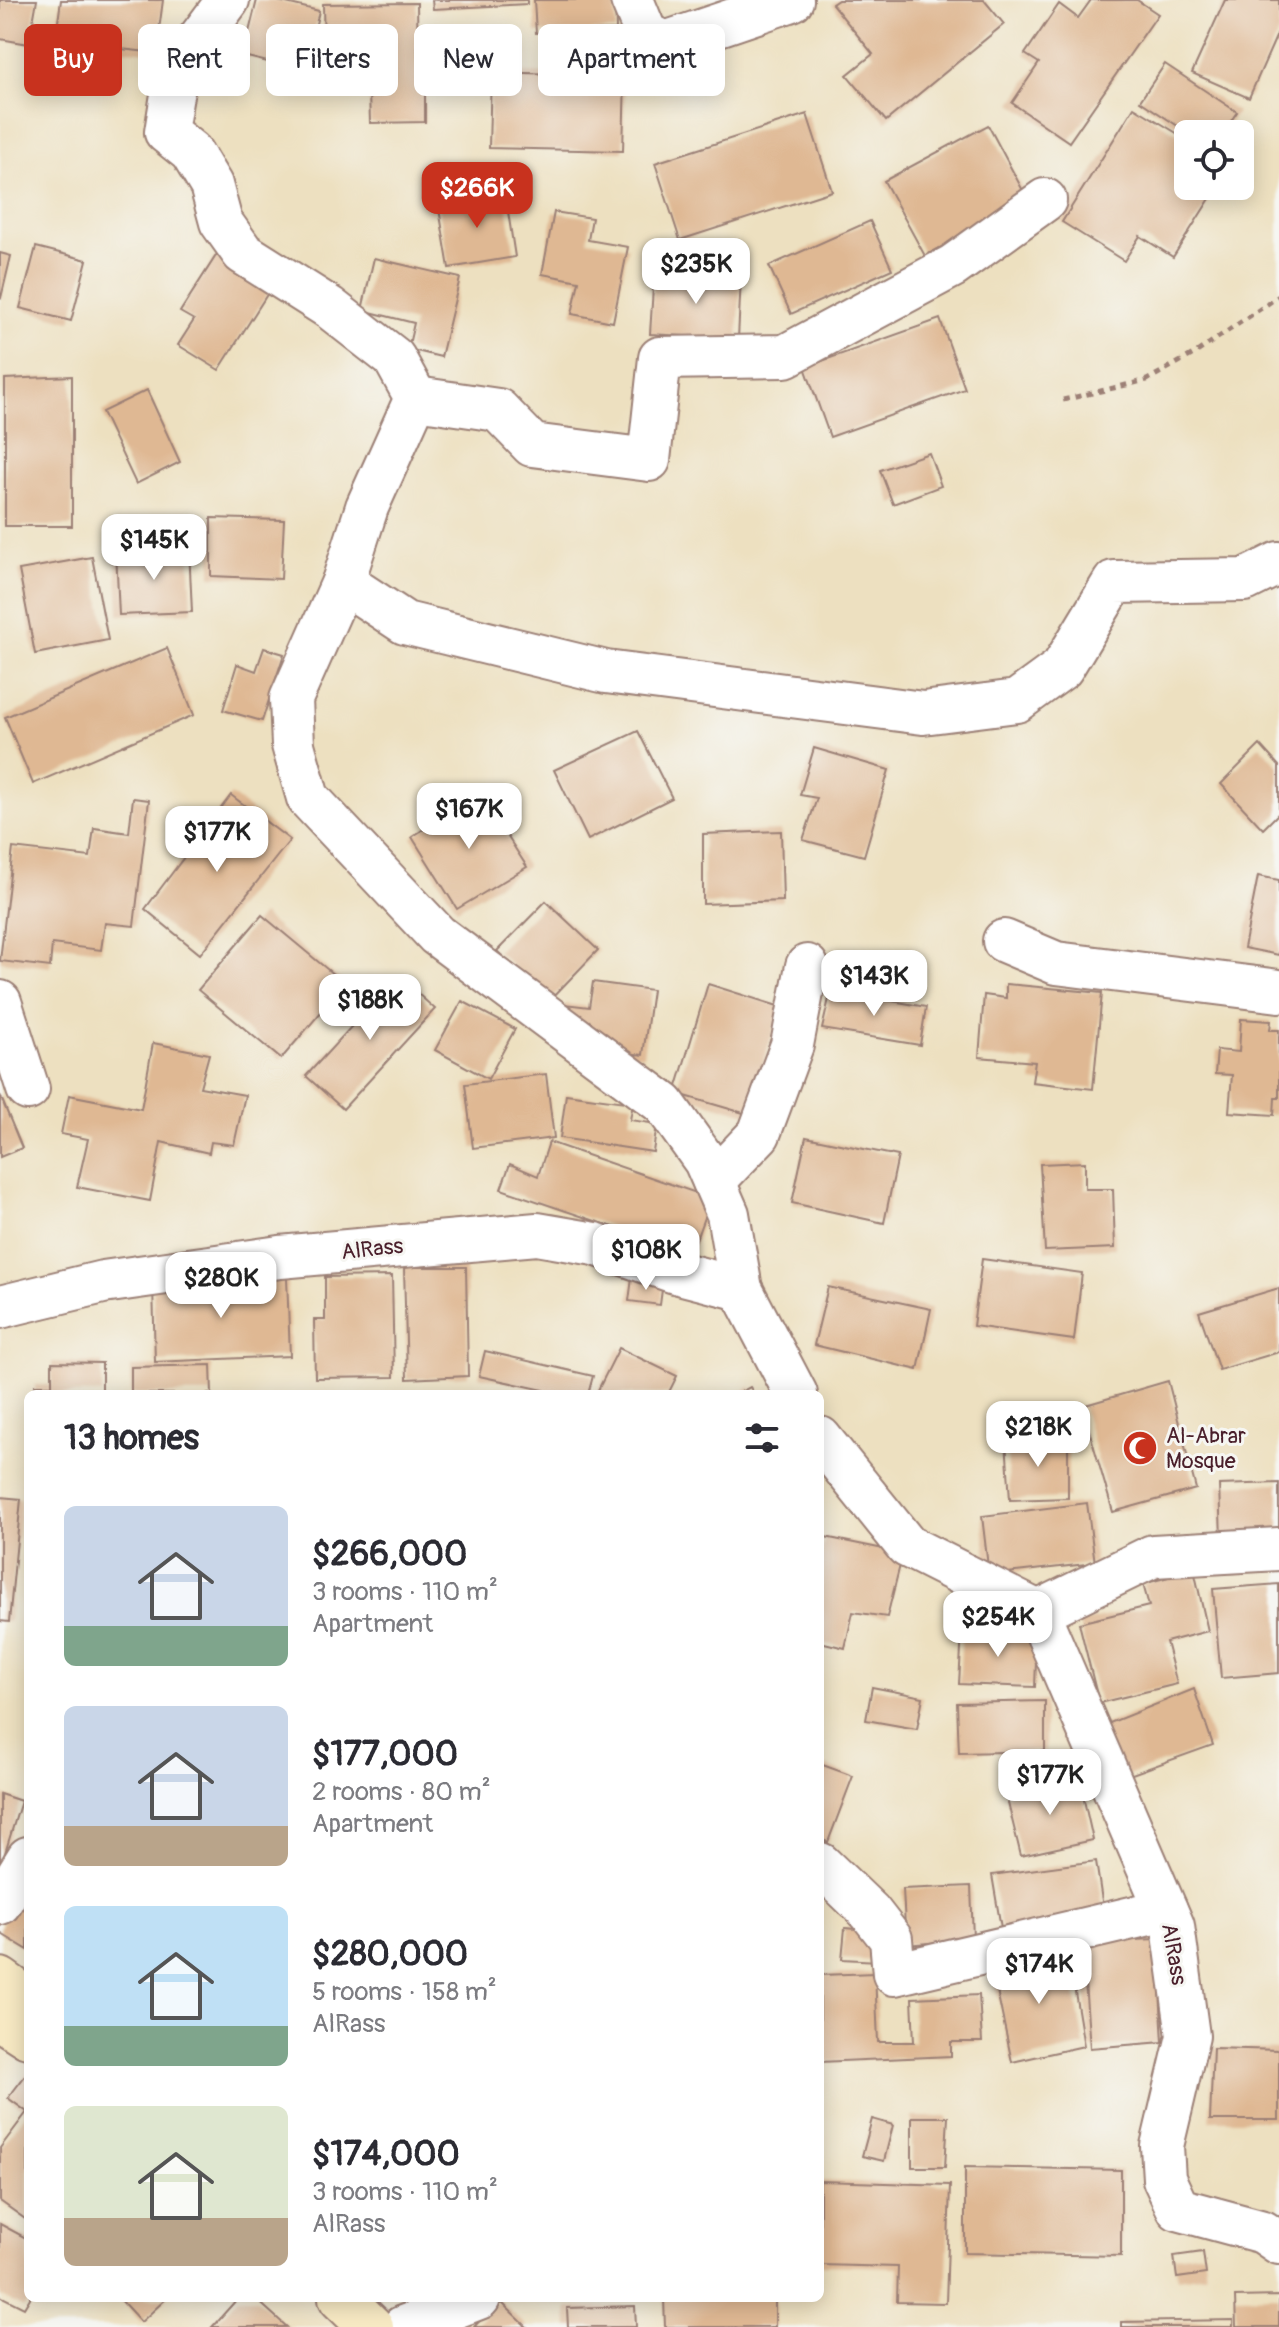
<!DOCTYPE html>
<html lang="en">
<head>
<meta charset="utf-8">
<style>
	:root { --surface:#fff; --page:#f2f2f3; --text:#2b2b33; --muted:#7c7c81; --accent:#c8321e }
	body { margin:0; font-family:Pangolin,sans-serif; background:var(--page); color:var(--text); height:100vh; display:flex; flex-direction:column; font-size:30px; white-space:nowrap }
	* { box-sizing:border-box; margin:0 }
	p { font-size:26px; color:var(--muted) }
	.icon { flex:none; width:44px; height:44px; fill:none; stroke:currentColor; stroke-width:2; stroke-linecap:round; stroke-linejoin:round }
	.map { position:relative; flex:1; overflow:hidden }
	.sheet { position:absolute; left:24px; top:1390px; width:800px; height:912px; display:flex; flex-direction:column; background:var(--surface); border-radius:12px; box-shadow:0 4px 20px #0003 }
	.sheet>* { flex:none }
	.guide { position:absolute; left:24px; top:24px; width:800px; height:72px; display:flex; gap:16px }
	.fabs { position:absolute; left:1174px; top:120px; display:grid; gap:16px }
	.fabs a { display:grid; place-items:center; width:80px; height:80px; border-radius:12px; background:var(--surface); box-shadow:0 4px 20px #0003; font-size:40px }
	.price { position:absolute; translate:-50% -68px; padding:0 18px; border-radius:16px; background:#fff; color:#222; font-size:26px; line-height:52px; filter:drop-shadow(0 2px 4px #0008) }
	.price::after { content:''; position:absolute; left:50%; top:48px; width:24px; height:18px; margin-left:-12px; background:inherit; clip-path:polygon(0 0,100% 0,50% 100%) }
	.price.current { background:var(--accent); color:#fff }
	ul { padding:0; list-style:none }
	li { display:flex; align-items:center; gap:24px; height:200px; padding:0 40px }
	li span { display:grid; place-items:center; flex:none; width:224px; height:160px; border-radius:12px; color:#555 }
	li>.icon { margin-inline-start:auto }
	span .icon { width:96px; height:96px; fill:#fffc; stroke-width:1 }
	li b { font-size:34px }
	h2 { display:flex; justify-content:space-between; align-items:center; height:96px; padding:0 40px; font-size:34px }
	.chip { padding:0 28px; border-radius:12px; background:var(--surface); box-shadow:0 4px 20px #0003; font-size:28px; line-height:72px }
	.chip.current { background:var(--accent); color:#fff }
	.map>svg:first-child { display:block }
	.building { fill:#dfb893 }
	.lines { fill:none; stroke-linecap:round; stroke-linejoin:round }
	.street-casing { stroke:#9c8076; stroke-width:46 }
	.secondary-casing { stroke:#9c8076; stroke-width:48 }
	.path { stroke:#9c8076; stroke-width:5; stroke-dasharray:6 6; stroke-linecap:butt }
	.street { stroke:#fff; stroke-width:42 }
	.secondary { stroke:#f7e9c3; stroke-width:44 }
	.labels { text-anchor:middle; stroke-width:6; stroke-linejoin:round; paint-order:stroke }
	.street-label { font-size:22px; fill:#4a1f2b; stroke:#f6f6f2 }
	.poi-label { font-size:22px; fill:#4a1f2b; stroke:#f6f6f2; text-anchor:start }
</style>
</head>
<body>
<div class="map">
<svg width="1279" height="2327" viewBox="0 0 1279 2327">
	<rect width="100%" height="100%" fill="#f6f6f2"/>
	<filter id="ink" filterUnits="userSpaceOnUse"><feTurbulence type="fractalNoise" baseFrequency=".0125" numOctaves="2"/><feDisplacementMap in="SourceGraphic" scale="16" xChannelSelector="R" yChannelSelector="G"/><feConvolveMatrix kernelMatrix="1 2 1 2 8 2 1 2 1" color-interpolation-filters="sRGB"/></filter>
	<filter id="wash" filterUnits="userSpaceOnUse"><feTurbulence type="fractalNoise" baseFrequency=".006" numOctaves="4" result="noise"/><feDisplacementMap in="SourceGraphic" scale="32" xChannelSelector="R" yChannelSelector="G"/><feGaussianBlur stdDeviation="1.8" result="paint"/><feColorMatrix in="noise" values="0 0 0 0 0 0 0 0 0 0 0 0 0 0 0 0 0 1.4 0 .05"/><feComposite in="paint" operator="in"/></filter>
	<g filter="url(#wash)">
		<rect width="100%" height="100%" fill="#ede0c0"/>
		<g id="blocks">
			<g class="building">
				<path d="M0,0h37l-8,44 -29,-5z"/>
				<path d="M61,0h102l-7,53 -70,-8 1,-12 -30,-4z"/>
				<path d="M257,0h17l45,11 -14,60 -62,-15z"/>
				<path d="M432,0h95v4l-94,5z"/>
				<path d="M534,0h81l1,30 -80,3z"/>
				<path d="M838,0h146l20,24 -118,97 -39,-46 26,-21 -41,-50z"/>
				<path d="M1091,0h46l21,14 -89,128 -57,-39 27,-40 -14,-9 34,-50 19,14z"/>
				<path d="M1225,0h54v30l-30,68 -57,-25z"/>
				<path d="M417,3l1,58h28v30l-21,1v30l-55,1 -1,-32 -44,1 -2,-88z"/>
				<path d="M1165,64l72,48 -15,22h-32l-50,-33z"/>
				<path d="M491,72l134,4 -2,75 -134,-3z"/>
				<path d="M1134,107l54,33v46h30l-45,71 -33,-21 -16,25 -62,-39z"/>
				<path d="M807,114l25,77 -152,49 -25,-77z"/>
				<path d="M988,125l40,75 -103,56 -41,-75z"/>
				<path d="M505,192l10,65 -66,11 -11,-65z"/>
				<path d="M554,212l38,6 -4,22 40,7 -15,75 -41,-8 7,-33 -37,-7z"/>
				<path d="M870,221l22,48 -101,45 -22,-48z"/>
				<path d="M36,247l51,13 -16,61 -51,-13z"/>
				<path d="M219,251l54,34 -54,85 -41,-25 16,-25 -14,-8z"/>
				<path d="M0,253l11,3 -10,42 -1,-1z"/>
				<path d="M374,258l86,20 -19,79 -33,-8 6,-26 -52,-13z"/>
				<path d="M654,272l87,5 -3,62 -88,-5z"/>
				<path d="M940,319l25,70 -135,48 -25,-70z"/>
				<path d="M72,376v150h-67v-147z"/>
				<path d="M147,390l33,72 -44,22 -34,-72z"/>
				<path d="M929,453l12,33 -48,18 -13,-34z"/>
				<path d="M211,518l73,2 -3,59 -70,-3z"/>
				<path d="M189,548l3,64 -73,3 -3,-64z"/>
				<path d="M92,557l16,83 -73,14 -16,-84z"/>
				<path d="M167,648l27,67 -161,69 -28,-67z"/>
				<path d="M264,648l20,6 -22,67 -39,-11 14,-46 19,7z"/>
				<path d="M638,731l34,67 -84,42 -34,-70z"/>
				<path d="M1260,745l19,21v47l-16,16 -42,-45z"/>
				<path d="M814,748l75,22 -25,86 -61,-16 14,-42 -17,-3z"/>
				<path d="M479,792l48,75 -70,42 -45,-72z"/>
				<path d="M231,795l59,45 -90,114 -55,-45z"/>
				<path d="M133,798l16,2 -15,126 -29,-3 -4,27 -49,-6 -2,23 -50,-6 13,-113 77,9 4,-29 35,5z"/>
				<path d="M781,831l2,70 -80,3v-70z"/>
				<path d="M1258,876l21,4v75l-35,-7z"/>
				<path d="M546,901l52,49 -49,51 -52,-50z"/>
				<path d="M262,915l83,69 -64,75 -83,-69z"/>
				<path d="M398,976l37,33 -92,100 -37,-33z"/>
				<path d="M593,982l59,8 -9,65 -83,-11 5,-40 24,3z"/>
				<path d="M708,984l73,23 -34,107 -72,-21z"/>
				<path d="M1006,984l96,9 -9,96 -61,-7 3,-20 -56,-5 5,-62 22,3z"/>
				<path d="M831,990l95,17 -6,38 -98,-16z"/>
				<path d="M462,1001l53,28 -27,50 -53,-29z"/>
				<path d="M1241,1019l30,2 -1,9h9v68h-4l-1,17 -45,-3 3,-37 -17,-1 2,-24 22,2z"/>
				<path d="M153,1043l56,11 -9,33 45,8 -11,50 -23,-3 -2,11 -48,-11 -11,59 -73,-14 11,-48 -27,-5 8,-39 72,14z"/>
				<path d="M546,1074l8,64 -81,10 -8,-64z"/>
				<path d="M566,1094l67,9 -3,17 27,4 -4,28 -93,-14z"/>
				<path d="M0,1095l22,53 -22,9z"/>
				<path d="M806,1137l92,19 -14,67 -92,-20z"/>
				<path d="M549,1142l162,56 -25,69 -73,-25 3,-14 -115,-39 9,-25 28,12z"/>
				<path d="M1085,1162v27h28l2,59 -70,3 -5,-87z"/>
				<path d="M982,1259l100,14 -8,67 -101,-14z"/>
				<path d="M404,1267h62l2,109 -61,3z"/>
				<path d="M392,1276l2,101 -79,1 -1,-58h11v-43z"/>
				<path d="M287,1278l3,78 -135,6 -2,-78z"/>
				<path d="M632,1278l31,4 -3,23 -31,-4z"/>
				<path d="M828,1287l103,22 -13,61 -104,-25z"/>
				<path d="M1279,1288v64l-60,18 -20,-58z"/>
				<path d="M619,1348l58,28 -9,18h-72z"/>
				<path d="M485,1351l108,25 -5,18h-44v-4l-65,-14z"/>
				<path d="M52,1362l50,1v31h-67v-9h17z"/>
				<path d="M211,1365l1,29h-81v-27z"/>
				<path d="M1168,1381l28,108 -83,23 -31,-106z"/>
				<path d="M750,1387l4,7h-17z"/>
				<path d="M1006,1440h62v58l-58,2z"/>
				<path d="M1279,1483v52l-58,3 -2,-53z"/>
				<path d="M0,1497l21,2 -12,123 -9,-1z"/>
				<path d="M1087,1503l8,60 -106,12 -7,-59z"/>
				<path d="M825,1537l78,16 -16,64 -34,-5 -8,36 -25,-6v-84z"/>
				<path d="M1194,1570l14,61 -42,11 11,42 -78,19 -20,-80 70,-17 -6,-22z"/>
				<path d="M1279,1584v89l-58,5 -8,-89z"/>
				<path d="M962,1631l75,3 -2,53 -76,-3z"/>
				<path d="M872,1687l51,10 -6,32 -51,-9z"/>
				<path d="M1194,1689l19,56 -92,33 -19,-52z"/>
				<path d="M1045,1701v50l-86,2 -2,-50z"/>
				<path d="M820,1764l33,12 -25,66 -8,-3z"/>
				<path d="M1079,1778l14,62 -72,16 -15,-61z"/>
				<path d="M0,1794l21,7 -20,65h-1z"/>
				<path d="M1096,1861l8,53 -103,14 -9,-53z"/>
				<path d="M28,1881v69l-28,-17v-6z"/>
				<path d="M971,1886l2,53 -67,6 -3,-56z"/>
				<path d="M845,1928l33,3v30l-36,-2z"/>
				<path d="M1157,1939l6,103 -73,6 -8,-106z"/>
				<path d="M1068,1950l16,96 -72,16 -20,-95z"/>
				<path d="M875,1973l3,69h36l-2,-44 67,-3 3,47h-31v14l-131,6v-87z"/>
				<path d="M1213,2048l66,2v70h-69z"/>
				<path d="M28,2072v149l-28,-20v-53l27,-36 -19,-14z"/>
				<path d="M912,2117h36l-3,50h-33z"/>
				<path d="M872,2119l21,6 -9,36 -22,-5z"/>
				<path d="M965,2167l156,3v86l-156,-3z"/>
				<path d="M820,2181l130,4 -4,118 -49,-1 1,-35 -78,-2z"/>
				<path d="M0,2224l28,15 2,59 -6,10 -24,-12z"/>
				<path d="M1203,2252l3,22 -29,4 -3,-22z"/>
				<path d="M1279,2296v31h-43l-1,-30z"/>
				<path d="M119,2298h48l-26,24z"/>
				<path d="M238,2298h17l32,29h-75z"/>
				<path d="M664,2298h111v29h-110z"/>
				<path d="M499,2300l28,27h-53z"/>
				<path d="M635,2306l1,21h-68l-1,-19z"/>
				<path d="M1233,2320v7h-112v-5z"/>
			</g>
		</g>
	</g>
	<g filter="url(#ink)">
		<use href="#blocks" fill-opacity="0" stroke="#9c8076" stroke-width="2"/>
		<g class="lines">
			<g class="street-casing">
				<g id="street">
					<path d="M228,0l-52,70 -10,62 25,20 20,33 10,37 22,31 87,55 64,50 22,40 -49,109 -24,75 -52,117 2,46 15,53 129,137 227,169 41,57 23,53 13,75 55,105"/>
					<path d="M632,0l14,34 19,9 127,-43"/>
					<path d="M416,398l82,12 34,35 117,15 11,-102 125,-2 168,-90 92,-66"/>
					<path d="M343,582l62,41 201,49 317,41 94,-12 45,-33 52,-86 131,-2 34,-17"/>
					<path d="M1004,941l52,22 223,28"/>
					<path d="M0,1002l28,87"/>
					<path d="M714,1181l45,-47 33,-89 15,-79"/>
					<path d="M0,1307l103,-25 177,-25 257,-23 58,10 80,28 66,17"/>
					<path d="M820,1438l87,108 131,66"/>
					<path d="M1038,1612l135,314 15,110 -26,110 2,33 14,30 85,23 16,11"/>
					<path d="M1038,1612l115,-56 126,-7"/>
					<path d="M820,1864l50,48 21,27 3,35 272,-64"/>
					<path d="M0,1903l28,-45"/>
					<path d="M403,2327l76,-29"/>
				</g>
			</g>
			<g class="secondary-casing">
				<g id="secondary">
					<path d="M0,1980l28,20"/>
					<path d="M0,2018l28,18"/>
					<path d="M341,2298l30,29"/>
				</g>
			</g>
			<path class="path" d="M1063,400l84,-20 50,-28 82,-56"/>
			<use href="#street" class="street"/>
			<use href="#secondary" class="secondary"/>
		</g>
	</g>
	<defs>
		<g id="mosque-disc" transform="scale(1.8)"><circle r="9.5" fill="#c8321e" stroke="#f6f6f2"/><path d="M3.5-4.9A6 6 0 1 0 3.5 4.9A5 5 0 1 1 3.5-4.9Z" fill="#fff"/></g>
	</defs>
	<g fill-rule="evenodd">
		<use href="#mosque-disc" x="1140" y="1448"/>
	</g>
	<g class="labels">
		<g class="street-label">
			<text transform="translate(372 1248) rotate(-6)" y="8">AlRass</text>
			<text transform="translate(1175 1954) rotate(80)" y="8">AlRass</text>
		</g>
		<g class="poi-label">
			<text x="1166" y="1443">Al-Abrar<tspan x="1166" dy="25">Mosque</tspan></text>
		</g>
	</g>
</svg>
<div class="fabs">
<a><svg class="icon" aria-label="locate" viewBox="0 0 24 24"><circle cx="12" cy="12" r="6"/><path d="M12 2v4M12 18v4M2 12h4M18 12h4"/></svg></a>
</div>
<b class="price current" style="left:477px;top:230px">$266K</b>
<b class="price" style="left:696px;top:306px">$235K</b>
<b class="price" style="left:154px;top:582px">$145K</b>
<b class="price" style="left:469px;top:851px">$167K</b>
<b class="price" style="left:217px;top:874px">$177K</b>
<b class="price" style="left:874px;top:1018px">$143K</b>
<b class="price" style="left:370px;top:1042px">$188K</b>
<b class="price" style="left:646px;top:1292px">$108K</b>
<b class="price" style="left:221px;top:1320px">$280K</b>
<b class="price" style="left:1038px;top:1469px">$218K</b>
<b class="price" style="left:998px;top:1659px">$254K</b>
<b class="price" style="left:1050px;top:1817px">$177K</b>
<b class="price" style="left:1039px;top:2006px">$174K</b>
<div class="guide">
<a class="chip current">Buy</a>
<a class="chip">Rent</a>
<a class="chip">Filters</a>
<a class="chip">New</a>
<a class="chip">Apartment</a>
</div>
<section class="sheet">
<h2>13 homes<svg class="icon" aria-label="filters" viewBox="0 0 24 24"><path d="M4 7h16M4 17h16"/><circle cx="9" cy="7" r="2"/><circle cx="15" cy="17" r="2"/></svg></h2>
<ul>
<li><span style="background:linear-gradient(#c9d6e8 75%,#7fa58c 0)"><svg class="icon" aria-label="home" viewBox="0 0 24 24"><path d="M3 11l9-7 9 7M6 9v11h12V9"/></svg></span><div><b>$266,000</b><p>3 rooms · 110 m²</p><p>Apartment</p></div></li>
<li><span style="background:linear-gradient(#c9d6e8 75%,#b9a48a 0)"><svg class="icon" aria-label="home" viewBox="0 0 24 24"><path d="M3 11l9-7 9 7M6 9v11h12V9"/></svg></span><div><b>$177,000</b><p>2 rooms · 80 m²</p><p>Apartment</p></div></li>
<li><span style="background:linear-gradient(#bfe0f5 75%,#7fa58c 0)"><svg class="icon" aria-label="home" viewBox="0 0 24 24"><path d="M3 11l9-7 9 7M6 9v11h12V9"/></svg></span><div><b>$280,000</b><p>5 rooms · 158 m²</p><p>AlRass</p></div></li>
<li><span style="background:linear-gradient(#dfe7d0 70%,#b9a48a 0)"><svg class="icon" aria-label="home" viewBox="0 0 24 24"><path d="M3 11l9-7 9 7M6 9v11h12V9"/></svg></span><div><b>$174,000</b><p>3 rooms · 110 m²</p><p>AlRass</p></div></li>
</ul>
</section>
</div>
</body>
</html>
